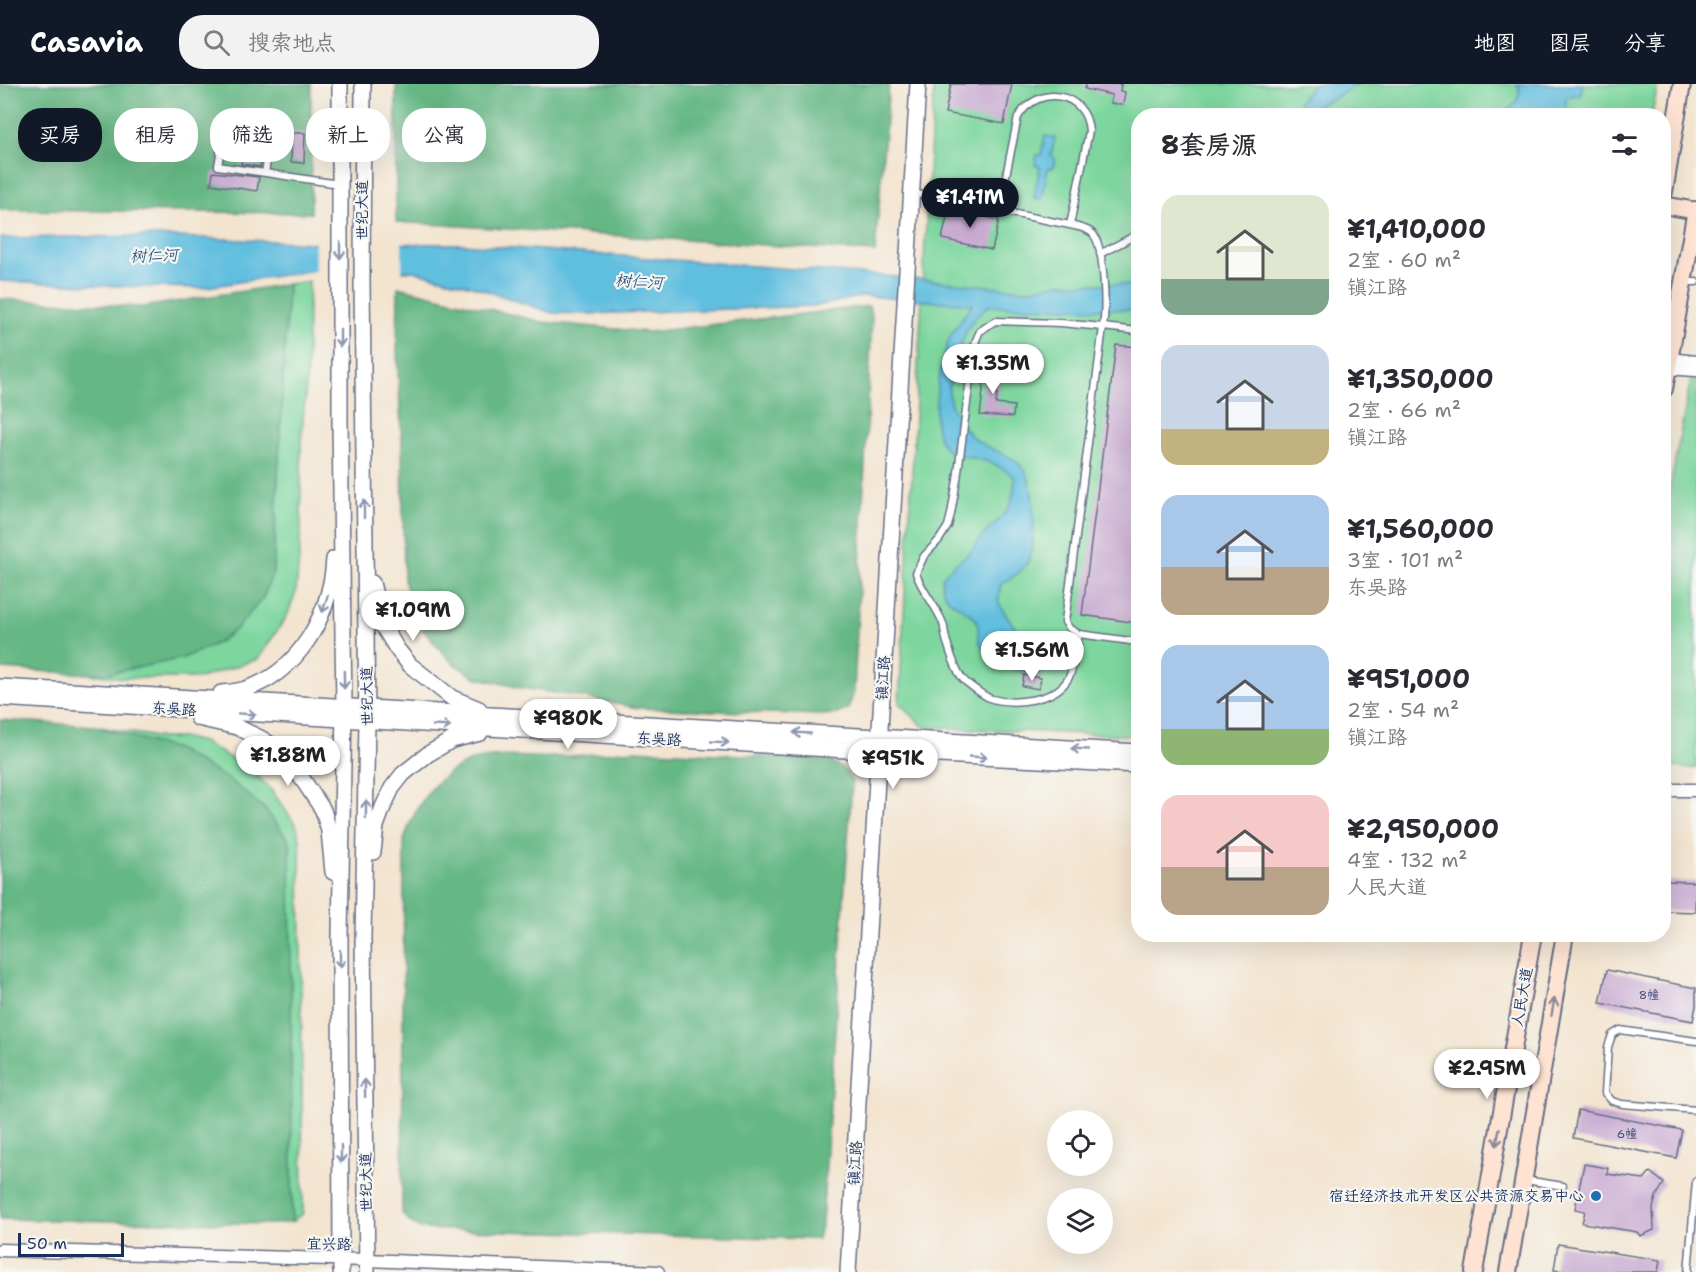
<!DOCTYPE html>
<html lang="zh">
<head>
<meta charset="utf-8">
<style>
	:root { --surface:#fff; --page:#f2f2f3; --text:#2b2b33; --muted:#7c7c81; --accent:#111827 }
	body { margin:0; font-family:"Shantell Sans","LXGW WenKai TC",sans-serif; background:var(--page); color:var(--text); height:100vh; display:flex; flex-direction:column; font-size:22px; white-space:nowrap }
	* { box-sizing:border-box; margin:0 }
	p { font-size:20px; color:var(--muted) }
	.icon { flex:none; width:33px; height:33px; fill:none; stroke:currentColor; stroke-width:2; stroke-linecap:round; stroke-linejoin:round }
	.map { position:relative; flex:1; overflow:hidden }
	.sheet { position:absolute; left:1131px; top:24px; width:540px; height:834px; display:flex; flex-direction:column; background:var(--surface); border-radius:24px; box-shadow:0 6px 24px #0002 }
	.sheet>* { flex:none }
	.top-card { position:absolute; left:18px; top:24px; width:570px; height:54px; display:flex; gap:12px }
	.fabs { position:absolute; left:1047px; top:1026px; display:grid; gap:12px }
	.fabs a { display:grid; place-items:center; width:66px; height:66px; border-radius:50%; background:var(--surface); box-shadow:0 6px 24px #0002; font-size:30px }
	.scale { position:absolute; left:18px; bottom:15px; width:106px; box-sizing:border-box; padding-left:6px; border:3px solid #1b2f5e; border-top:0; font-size:16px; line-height:21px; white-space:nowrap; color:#1b2f5e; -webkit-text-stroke:4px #f6f6f2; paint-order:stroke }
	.price { position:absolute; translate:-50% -51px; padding:0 14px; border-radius:21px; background:#fff; color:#222; font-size:20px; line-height:39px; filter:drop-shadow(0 2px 3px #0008) }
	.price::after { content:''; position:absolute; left:50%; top:36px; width:18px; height:14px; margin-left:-9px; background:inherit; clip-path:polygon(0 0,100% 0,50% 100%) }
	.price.current { background:var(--accent); color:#fff }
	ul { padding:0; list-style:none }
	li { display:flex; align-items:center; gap:18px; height:150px; padding:0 30px }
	li span { display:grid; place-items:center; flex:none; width:168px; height:120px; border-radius:18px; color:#555 }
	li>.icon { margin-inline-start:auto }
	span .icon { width:72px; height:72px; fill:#fffc; stroke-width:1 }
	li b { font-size:26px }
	h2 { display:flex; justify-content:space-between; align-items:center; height:72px; padding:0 30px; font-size:26px }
	.chip { padding:0 21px; border-radius:24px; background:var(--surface); box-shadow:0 6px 24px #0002; font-size:21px; line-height:54px }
	.chip.current { background:var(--accent); color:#fff }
	header { display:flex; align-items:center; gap:36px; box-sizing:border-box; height:84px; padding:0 30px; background:var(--accent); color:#fff }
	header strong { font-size:28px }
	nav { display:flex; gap:33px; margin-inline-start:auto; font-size:21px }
	.search { width:420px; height:54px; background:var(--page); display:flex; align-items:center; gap:15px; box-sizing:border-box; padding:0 21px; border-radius:24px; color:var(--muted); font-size:22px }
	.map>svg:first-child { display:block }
	.green { fill:#7cd69d; stroke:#4c827e; stroke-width:1.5 }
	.forest { fill:#65b784; stroke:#407371; stroke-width:1.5 }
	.water { fill:#61bedf; stroke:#3e769e; stroke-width:1.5 }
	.pier { fill:#f3e4cf }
	.building { fill:#c9abd2 }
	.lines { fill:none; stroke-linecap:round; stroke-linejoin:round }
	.service-casing { stroke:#676e86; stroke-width:9 }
	.minor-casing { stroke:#676e86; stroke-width:15 }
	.tertiary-casing { stroke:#676e86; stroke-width:18 }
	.secondary-casing { stroke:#676e86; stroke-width:20 }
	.service { stroke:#fff; stroke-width:6 }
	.minor { stroke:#fff; stroke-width:12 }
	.tertiary { stroke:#fff; stroke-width:15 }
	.secondary { stroke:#fee3d2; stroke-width:16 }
	.oneway { stroke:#8d97ae }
	.oneway2 { stroke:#8c8998 }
	.poi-dot { fill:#1f6fb2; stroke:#f6f6f2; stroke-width:2 }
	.labels { text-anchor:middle; stroke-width:4.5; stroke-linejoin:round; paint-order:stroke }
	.number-label { font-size:12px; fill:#464e7b }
	.street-label { font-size:15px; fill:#1b2f5e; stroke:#f6f6f2 }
	.poi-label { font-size:15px; fill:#1b2f5e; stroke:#f6f6f2; text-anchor:end }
	.water-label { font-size:16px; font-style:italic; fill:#305a85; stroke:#f6f6f2 }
</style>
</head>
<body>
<header>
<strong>Casavia</strong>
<div class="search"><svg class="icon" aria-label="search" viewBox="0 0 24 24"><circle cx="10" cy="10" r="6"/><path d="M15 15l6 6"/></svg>搜索地点</div>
<nav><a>地图</a><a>图层</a><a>分享</a></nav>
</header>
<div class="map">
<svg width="1696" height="1188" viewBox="0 0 1696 1188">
	<rect width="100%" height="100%" fill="#f6f6f2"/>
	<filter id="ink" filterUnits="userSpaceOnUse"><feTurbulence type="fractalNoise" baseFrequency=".0167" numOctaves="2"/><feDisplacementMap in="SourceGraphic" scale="12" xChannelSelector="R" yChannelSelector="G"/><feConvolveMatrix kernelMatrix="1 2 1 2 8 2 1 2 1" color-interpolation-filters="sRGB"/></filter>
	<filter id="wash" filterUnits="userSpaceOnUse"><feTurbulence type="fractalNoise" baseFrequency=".008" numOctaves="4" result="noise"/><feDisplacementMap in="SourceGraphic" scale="24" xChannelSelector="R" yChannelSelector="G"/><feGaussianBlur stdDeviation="1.35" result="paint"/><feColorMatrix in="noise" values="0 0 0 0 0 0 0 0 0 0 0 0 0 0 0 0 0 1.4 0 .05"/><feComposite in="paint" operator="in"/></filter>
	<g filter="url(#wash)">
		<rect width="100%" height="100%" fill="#f3e4cf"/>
		<g class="green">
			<path d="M934,0h724l-6,31 -514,1v620l-214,-9 -25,-24z"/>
			<path d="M309,197l-3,105 -5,56v91l-5,59 -9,24 -29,43 -58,19h-76l-35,-4 22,-1 72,-15 36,-16 18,-14 36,-56 15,-288z"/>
			<path d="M1696,292v392l-32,-1v-247l27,-143z"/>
			<path d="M94,642l68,12h23l18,4 49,29 17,16 27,38 4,15 3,373 -11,9 -2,-380 -24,-32 -37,-30 -53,-31z"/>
		</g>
		<g class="forest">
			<path d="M0,0h311v129l-311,-3z"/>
			<path d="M396,0h493l-14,168 -479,-30z"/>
			<path d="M288,200l-15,288 -10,26 -26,30 -18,14 -36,16 -72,15 -22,1 -89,-5v-370l143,8z"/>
			<path d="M398,203l144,35 107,10 220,-26 3,11 -18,375 -6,17 -11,5 -17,1 -182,-7 -62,-12 -56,-8 -45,-11 -21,-13 -20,-21 -15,-19 -15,-44 -2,-135 -5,-93z"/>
			<path d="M0,636l94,6 82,23 54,31 36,30 24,32 2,380 -19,2 -273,-5z"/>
			<path d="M635,666l184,9c19,4 22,5 33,23l-30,440 -4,17 -397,-10 -11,-7 -8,-9 2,-373c12,-39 37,-73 79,-82 22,-4 47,0 69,-1 28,-1 56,-5 83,-7z"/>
		</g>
		<g class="water">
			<path d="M1313,0h45l-23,14 -14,5 -12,12h-14l5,-14z"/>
			<path d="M1515,0h68l-3,12 -6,-1 -9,5 3,12 -11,3h-59c13,-6 22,-12 21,-28z"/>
			<path d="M1045,52l10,2 -4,18 4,2 -2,10h-5l-6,31 -8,-1 6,-31 -5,-2 2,-10h4z"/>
			<path d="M156,152l159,7 147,1 425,32 138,14 35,-7 78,2v25l-150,-4c-5,5 -12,10 -16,16 -9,12 -25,59 -23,74 2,14 13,30 22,40 15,15 42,16 54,35 10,16 11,68 5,86 -5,14 -17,20 -29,27l-3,17 4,8 18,26 18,12 8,13 -2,10c-19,9 -56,-7 -64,-27 -3,-7 0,-16 -4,-23 -8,-12 -26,-14 -32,-27 -2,-3 -2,-10 -2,-14 8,-13 15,-16 26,-25 6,-5 10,-13 15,-18 22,-24 30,-23 32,-58 -14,-13 -28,-17 -46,-21 -5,-2 -13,-2 -18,-5 -29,-12 -10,-95 0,-117 6,-11 15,-21 21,-31l-109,-8 -46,10 -229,8 -36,-1 -80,-27 -59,-15 -98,-1 -114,18 -90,-2 -111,-5v-43z"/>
		</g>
		<g class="pier">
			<path d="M315,156h87v34l-87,-1z"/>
			<path d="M1664,227l32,2v28l-32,-1z"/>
		</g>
		<g id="blocks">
			<g class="building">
				<path d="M951,0h61l-8,40 -59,-11z"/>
				<path d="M1086,0h35l-1,7 5,1 -2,13 -13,-2 2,-8 -27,-6z"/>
				<path d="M292,49h13l-1,30 -13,-1z"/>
				<path d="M243,66l20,3 -3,14 -19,-3z"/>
				<path d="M213,88l46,5 -2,14 -46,-7z"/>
				<path d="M949,124l50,12 -7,30 -50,-11z"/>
				<path d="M1116,261l22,2v276l-56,-8z"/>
				<path d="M986,281l15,2 -5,37 18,2 -1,11 -33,-2z"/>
				<path d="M1024,591l17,3 -2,11 -17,-3z"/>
				<path d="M1664,797l32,1 -1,30 -31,-1z"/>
				<path d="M1607,886l89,18v18l-3,15 -93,-18z"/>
				<path d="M1578,1026l104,20 -6,28 -103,-20z"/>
				<path d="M1584,1080l24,4 -1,6 37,5 6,-7 14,11 -8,14 -3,11 1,22 -14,6 -3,-4 -55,-9 3,-12 -10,-2z"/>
				<path d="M1558,1160l102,16 -2,12h-90l-14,-2z"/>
			</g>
		</g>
	</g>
	<g filter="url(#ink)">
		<use href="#blocks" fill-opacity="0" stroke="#676e86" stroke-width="1.5"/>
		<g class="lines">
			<g class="service-casing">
				<g id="service">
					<path d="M265,89l4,-24 -47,-7 -4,24 121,18"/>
					<path d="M912,109l158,32c7,2 17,3 22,8 13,12 14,76 11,94l-42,-4 -66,-2 -15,10 -4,9 -3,16 -16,124 -6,34 -3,12 -9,14 -15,16 -8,17c5,17 19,31 26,48 3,6 2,12 4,18 4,13 8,28 16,39 4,5 23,19 30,21 22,6 63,2 76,-20 7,-12 8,-31 11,-45"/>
					<path d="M999,126l19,-93c20,-33 68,-26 71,14l-19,94"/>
					<path d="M1100,170l38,-20"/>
					<path d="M1683,198h13"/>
					<path d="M1138,247l-35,-4 -38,295 5,7 9,5 59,8"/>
					<path d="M1696,957l-76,-11 -8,5 -4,12 -3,46 7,8 10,3 74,6"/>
					<path d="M1525,1096l38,6"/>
					<path d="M1688,1188l8,-91"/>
				</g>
			</g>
			<g class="minor-casing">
				<g id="minor">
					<path d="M1669,275l27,3"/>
					<path d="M1664,284l32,2"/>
					<path d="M1664,706h32"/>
					<path d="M0,1166l367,10 291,12"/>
				</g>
			</g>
			<g class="tertiary-casing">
				<g id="tertiary">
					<path d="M340,0v337l4,286 -4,228 1,337"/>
					<path d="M363,0l-1,197 5,440 -4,217 4,334"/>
					<path d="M372,499l11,43 14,23 13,16 42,33 27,11"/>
					<path d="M0,603l1138,65"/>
					<path d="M221,609c68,-3 110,-72 113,-134"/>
					<path d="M0,614l879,54 259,13"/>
					<path d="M198,634l39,9 25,12 17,11 16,18 28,42 6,21 4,41"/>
					<path d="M373,768l3,-26 7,-19 9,-19 11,-14 25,-20 24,-14 28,-7"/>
					<path d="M848,1188l70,-1188"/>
				</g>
			</g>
			<g class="secondary-casing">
				<g id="secondary">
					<path d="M1664,108l18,-108"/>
					<path d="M1664,121l32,6"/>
					<path d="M1664,305l32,-179"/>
					<path d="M1474,1188l59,-338"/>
					<path d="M1508,1188l57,-338"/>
				</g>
			</g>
			<use href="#service" class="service"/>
			<use href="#minor" class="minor"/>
			<use href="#tertiary" class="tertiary"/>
			<use href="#secondary" class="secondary"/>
		</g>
		<defs><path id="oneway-shaft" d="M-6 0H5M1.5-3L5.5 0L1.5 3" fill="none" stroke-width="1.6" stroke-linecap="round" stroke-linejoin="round" transform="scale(1.5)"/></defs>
		<g class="oneway">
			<use href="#oneway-shaft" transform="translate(340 166) rotate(90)"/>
			<use href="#oneway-shaft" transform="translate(340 254) rotate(90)"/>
			<use href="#oneway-shaft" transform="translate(364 425) rotate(-90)"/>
			<use href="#oneway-shaft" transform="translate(325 520) rotate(108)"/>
			<use href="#oneway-shaft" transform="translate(344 596) rotate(89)"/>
			<use href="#oneway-shaft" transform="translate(247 630) rotate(4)"/>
			<use href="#oneway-shaft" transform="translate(442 642) rotate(3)"/>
			<use href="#oneway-shaft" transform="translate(802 649) rotate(-177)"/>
			<use href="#oneway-shaft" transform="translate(720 658) rotate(3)"/>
			<use href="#oneway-shaft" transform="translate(1080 665) rotate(-177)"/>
			<use href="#oneway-shaft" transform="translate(978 673) rotate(3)"/>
			<use href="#oneway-shaft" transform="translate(366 725) rotate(-89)"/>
			<use href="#oneway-shaft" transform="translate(340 875) rotate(90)"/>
			<use href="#oneway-shaft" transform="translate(365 1004) rotate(-91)"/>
			<use href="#oneway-shaft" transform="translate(341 1070) rotate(90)"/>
		</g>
		<g class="oneway2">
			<use href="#oneway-shaft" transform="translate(1553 923) rotate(-80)"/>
			<use href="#oneway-shaft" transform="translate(1498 1053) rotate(100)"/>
		</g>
	</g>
	<circle class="poi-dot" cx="1596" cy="1112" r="6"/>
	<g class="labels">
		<g class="number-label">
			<text x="1649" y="915">8幢</text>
			<text x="1627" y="1054">6幢</text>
		</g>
		<g class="street-label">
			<text transform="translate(362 126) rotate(-90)" y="5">世纪大道</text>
			<text transform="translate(883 594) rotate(-87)" y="5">镇江路</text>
			<text transform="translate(367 612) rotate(-91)" y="5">世纪大道</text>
			<text transform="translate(174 625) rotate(4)" y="5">东吴路</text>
			<text transform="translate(659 655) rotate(3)" y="5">东吴路</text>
			<text transform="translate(1522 913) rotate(-80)" y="5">人民大道</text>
			<text transform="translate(855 1079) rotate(-87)" y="5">镇江路</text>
			<text transform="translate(366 1098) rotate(-91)" y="5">世纪大道</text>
			<text transform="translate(329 1160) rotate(1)" y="5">宜兴路</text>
		</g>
		<g class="poi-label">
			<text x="1584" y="1117">宿迁经济技术开发区公共资源交易中心</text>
		</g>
		<g class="water-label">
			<text transform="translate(154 171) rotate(-2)" y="6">树仁河</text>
			<text transform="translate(639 197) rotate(3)" y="6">树仁河</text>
		</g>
	</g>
</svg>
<div class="fabs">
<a><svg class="icon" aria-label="locate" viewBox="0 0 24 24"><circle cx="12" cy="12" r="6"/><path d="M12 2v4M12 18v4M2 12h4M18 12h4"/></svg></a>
<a><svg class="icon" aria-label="layers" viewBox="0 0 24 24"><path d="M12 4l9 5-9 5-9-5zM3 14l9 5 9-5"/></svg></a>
</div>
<div class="scale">50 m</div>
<b class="price current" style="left:970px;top:145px">¥1.41M</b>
<b class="price" style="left:993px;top:311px">¥1.35M</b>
<b class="price" style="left:413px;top:558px">¥1.09M</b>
<b class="price" style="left:1032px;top:598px">¥1.56M</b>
<b class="price" style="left:568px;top:666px">¥980K</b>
<b class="price" style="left:288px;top:703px">¥1.88M</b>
<b class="price" style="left:893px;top:706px">¥951K</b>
<b class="price" style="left:1487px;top:1016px">¥2.95M</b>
<div class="top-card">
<a class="chip current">买房</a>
<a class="chip">租房</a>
<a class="chip">筛选</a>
<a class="chip">新上</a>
<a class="chip">公寓</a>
</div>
<section class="sheet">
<h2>8套房源<svg class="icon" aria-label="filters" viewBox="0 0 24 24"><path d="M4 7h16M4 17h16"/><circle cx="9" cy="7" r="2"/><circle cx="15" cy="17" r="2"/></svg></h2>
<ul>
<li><span style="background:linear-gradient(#dfe7d0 70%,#7fa58c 0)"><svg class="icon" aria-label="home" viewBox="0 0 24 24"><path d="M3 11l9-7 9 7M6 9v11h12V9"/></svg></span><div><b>¥1,410,000</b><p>2室 · 60 m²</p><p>镇江路</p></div></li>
<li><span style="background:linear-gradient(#c9d6e8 70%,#c2b280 0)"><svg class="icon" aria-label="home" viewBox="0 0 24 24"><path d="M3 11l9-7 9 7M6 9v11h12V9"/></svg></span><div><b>¥1,350,000</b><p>2室 · 66 m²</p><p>镇江路</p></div></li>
<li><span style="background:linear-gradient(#a9c7e8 60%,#b9a48a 0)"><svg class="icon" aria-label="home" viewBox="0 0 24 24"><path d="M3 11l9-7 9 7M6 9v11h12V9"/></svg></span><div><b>¥1,560,000</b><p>3室 · 101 m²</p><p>东吴路</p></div></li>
<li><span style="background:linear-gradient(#a9c7e8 70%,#8fb573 0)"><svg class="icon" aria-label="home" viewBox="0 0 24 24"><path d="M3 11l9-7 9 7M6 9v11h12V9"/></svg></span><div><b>¥951,000</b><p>2室 · 54 m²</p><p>镇江路</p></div></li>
<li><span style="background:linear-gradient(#f6c9c9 60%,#b9a48a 0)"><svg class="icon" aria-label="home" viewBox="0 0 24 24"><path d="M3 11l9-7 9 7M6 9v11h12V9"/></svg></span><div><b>¥2,950,000</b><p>4室 · 132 m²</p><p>人民大道</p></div></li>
</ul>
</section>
</div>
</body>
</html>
